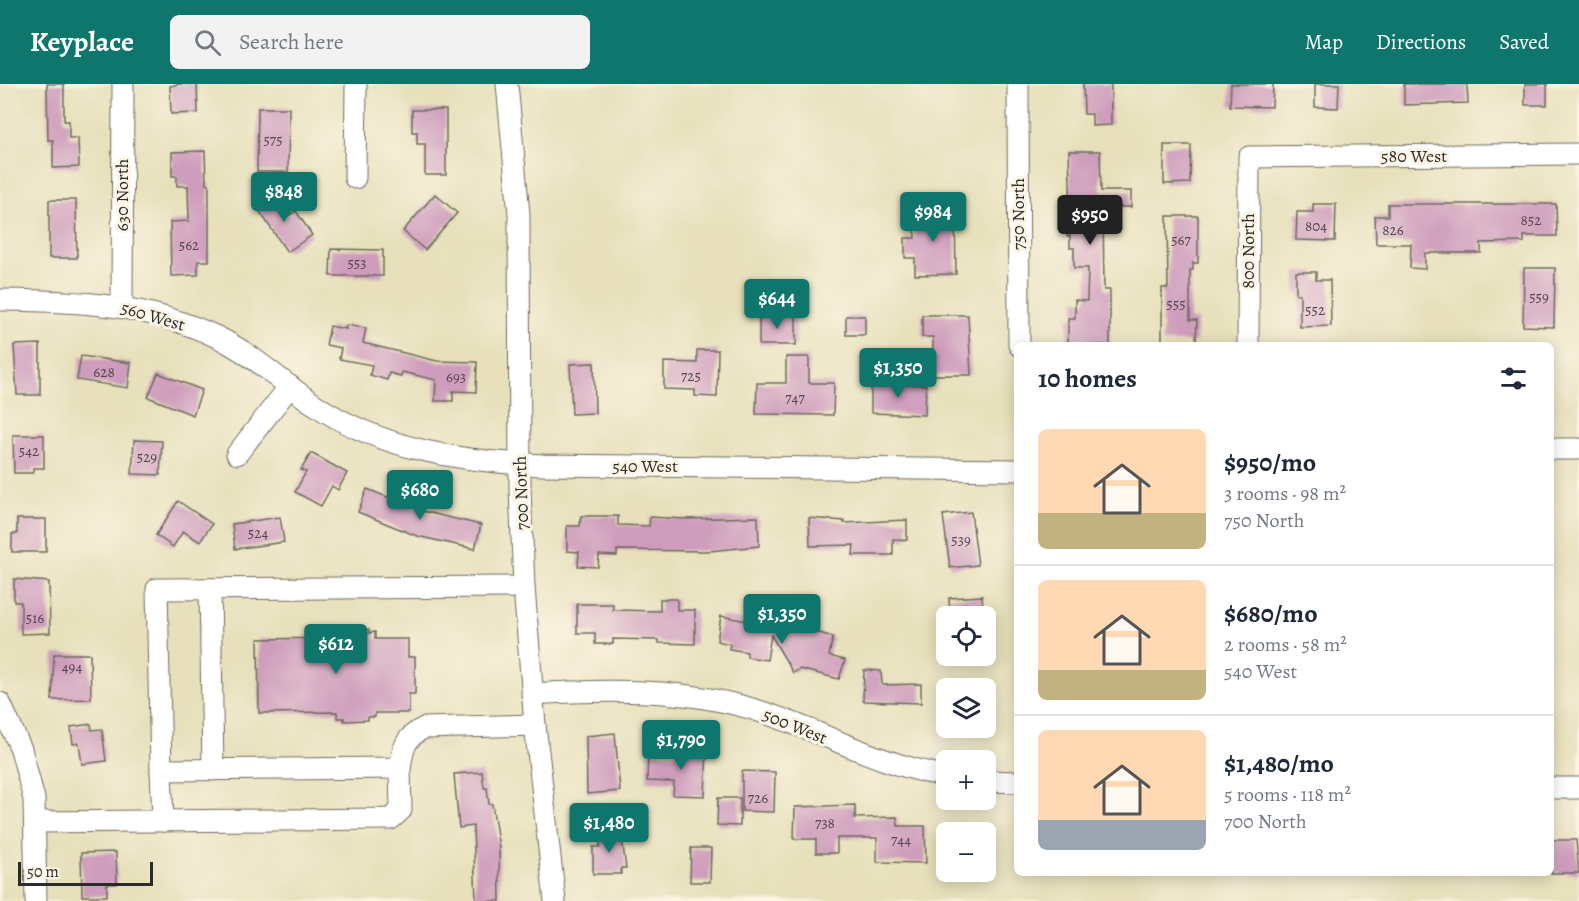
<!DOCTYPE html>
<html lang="en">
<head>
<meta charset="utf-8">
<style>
	:root { --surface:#fff; --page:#f2f2f3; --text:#1f2937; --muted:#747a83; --line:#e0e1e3; --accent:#0f766e }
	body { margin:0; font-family:Alegreya,serif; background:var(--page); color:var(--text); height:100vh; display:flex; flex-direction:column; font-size:22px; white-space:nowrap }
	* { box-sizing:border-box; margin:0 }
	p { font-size:20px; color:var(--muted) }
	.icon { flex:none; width:33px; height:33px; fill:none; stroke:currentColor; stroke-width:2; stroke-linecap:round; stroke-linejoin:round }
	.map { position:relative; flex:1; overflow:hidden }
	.sheet { position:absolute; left:1014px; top:258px; width:540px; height:534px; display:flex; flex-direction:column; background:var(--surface); border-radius:9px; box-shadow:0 3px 15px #0003 }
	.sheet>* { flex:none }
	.tools { position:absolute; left:936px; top:522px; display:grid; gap:12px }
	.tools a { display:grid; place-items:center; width:60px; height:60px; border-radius:9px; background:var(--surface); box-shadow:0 3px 15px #0003; font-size:30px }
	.scale { position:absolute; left:18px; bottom:15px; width:135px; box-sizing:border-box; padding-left:6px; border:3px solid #2b2b2b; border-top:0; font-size:16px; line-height:21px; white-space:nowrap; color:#2b2b2b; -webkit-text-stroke:4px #fcf5e5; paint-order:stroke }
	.price { position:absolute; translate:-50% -51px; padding:0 14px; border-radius:6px; background:var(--accent); color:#fff; font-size:20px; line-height:39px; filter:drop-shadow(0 2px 3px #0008) }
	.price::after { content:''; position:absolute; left:50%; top:36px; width:18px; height:14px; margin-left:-9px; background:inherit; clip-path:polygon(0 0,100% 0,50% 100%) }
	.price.current { background:#222; color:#fff }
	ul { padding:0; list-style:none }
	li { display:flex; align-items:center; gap:18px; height:150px; padding:0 24px }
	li+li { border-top:2px solid var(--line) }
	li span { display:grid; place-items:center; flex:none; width:168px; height:120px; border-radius:9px; color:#555 }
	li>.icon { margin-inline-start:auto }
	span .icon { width:72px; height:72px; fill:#fffc; stroke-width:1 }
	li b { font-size:26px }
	h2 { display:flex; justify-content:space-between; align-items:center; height:72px; padding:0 24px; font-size:26px }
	header { display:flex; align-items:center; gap:36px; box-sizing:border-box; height:84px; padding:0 30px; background:var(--accent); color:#fff }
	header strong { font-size:28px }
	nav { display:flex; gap:33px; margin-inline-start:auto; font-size:21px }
	.search { width:420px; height:54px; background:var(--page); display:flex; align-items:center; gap:15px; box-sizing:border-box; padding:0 21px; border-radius:9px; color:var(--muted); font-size:22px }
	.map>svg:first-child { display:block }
	.building { fill:#ce9cbc }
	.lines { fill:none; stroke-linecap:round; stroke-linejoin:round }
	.minor-casing { stroke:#6d6a5d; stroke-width:23 }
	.minor { stroke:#fff; stroke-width:21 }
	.labels { text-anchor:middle; stroke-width:6; stroke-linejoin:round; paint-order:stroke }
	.number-label { font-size:15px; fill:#54474f }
	.street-label { font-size:18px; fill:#2b2b2b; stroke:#fcf5e5 }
</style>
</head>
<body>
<header>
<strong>Keyplace</strong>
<div class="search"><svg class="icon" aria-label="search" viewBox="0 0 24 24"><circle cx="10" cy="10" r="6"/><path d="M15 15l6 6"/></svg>Search here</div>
<nav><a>Map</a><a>Directions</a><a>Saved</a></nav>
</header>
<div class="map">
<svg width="1579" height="817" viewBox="0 0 1579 817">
	<rect width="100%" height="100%" fill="#fcf5e5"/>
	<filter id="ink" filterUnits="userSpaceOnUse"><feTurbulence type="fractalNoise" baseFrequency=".0167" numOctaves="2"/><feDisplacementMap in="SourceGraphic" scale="12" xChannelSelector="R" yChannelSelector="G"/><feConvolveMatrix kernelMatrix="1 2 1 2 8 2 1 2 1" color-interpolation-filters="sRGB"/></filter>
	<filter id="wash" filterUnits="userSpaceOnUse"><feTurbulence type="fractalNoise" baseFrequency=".008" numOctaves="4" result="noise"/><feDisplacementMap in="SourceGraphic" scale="24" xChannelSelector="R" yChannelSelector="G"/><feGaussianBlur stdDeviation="1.35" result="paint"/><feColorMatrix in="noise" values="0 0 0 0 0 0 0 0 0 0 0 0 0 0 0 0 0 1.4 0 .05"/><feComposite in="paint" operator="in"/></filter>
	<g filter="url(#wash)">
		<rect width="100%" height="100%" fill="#e7e0bb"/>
		<g id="blocks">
			<g class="building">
				<path d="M47,0h17v37h5v17h9l1,29 -26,1v-28h-5z"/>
				<path d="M179,0h18l1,29 -27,1 -1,-28z"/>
				<path d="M1083,0h28v41l-19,1v-12h-8z"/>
				<path d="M1231,0h42l-1,23 -42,-1z"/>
				<path d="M1315,0h24l-1,24 -23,-1z"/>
				<path d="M1404,0h63l1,19 -64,2z"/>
				<rect x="1525" y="0" width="22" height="21"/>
				<path d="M258,24h31l-1,64h-31z"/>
				<path d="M412,26h34v65h-21v-31h-8v-12h-5z"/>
				<path d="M1164,61h27l-1,38 -26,1z"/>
				<path d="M205,67l1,33h3v77h-11v14l-27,1 -1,-54 19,-1 -1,-35h-11v-10h-5v-24z"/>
				<path d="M1069,67h31l1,40h30v16h-28l1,83h6v55h-42v-27h7v-18l12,1 1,-33h-14v-20h-4v-12h-3v-19h4z"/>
				<path d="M274,110l14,22 8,-5 16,24 -25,17 -31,-46z"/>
				<path d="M435,110l22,19 -32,37 -22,-19z"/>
				<path d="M49,116h27l1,58h-28z"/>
				<path d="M1313,120h23l-1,37 -39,-1 1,-28h16z"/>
				<path d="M1388,120h168l1,32h-33v6l-43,1v10h-56v16l-15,-1 1,-24h-35l-1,-28h13z"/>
				<path d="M915,127h40l1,63 -41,1v-17h-10v-20h10z"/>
				<path d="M1167,132h31v47h-5v7h-3v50h7l-1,22h-34v-54h6z"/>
				<path d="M331,165l52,1v26h-53z"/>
				<path d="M1524,184h31l-1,59 -31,-1z"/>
				<path d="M1296,188h20v8h14l1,46 -31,1v-33h-4z"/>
				<rect x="759" y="230" width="37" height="31"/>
				<path d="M922,231h46l3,60h-38v-38h-11z"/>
				<rect x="846" y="232" width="19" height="19"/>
				<path d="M346,241l20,3 -3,15 74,18 40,1 -1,30 -23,-1v10h-18l1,-21 -34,-8 -1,4 -12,-3 -2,7 -17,-5 2,-10 -33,-6 2,-11 -15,-3 4,-19 16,3z"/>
				<path d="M40,260v51h-23l-3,-50z"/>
				<path d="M697,266h21l-1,47 -22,-1v-6l-31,-1v-27l33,1z"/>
				<path d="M81,272l50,7 -3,25 -51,-8z"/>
				<path d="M786,273h23v26h25l-1,32 -77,-1 1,-31h29z"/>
				<path d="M594,279l1,50 -23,1 -2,-50z"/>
				<path d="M158,289l44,17 -9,25 -45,-18z"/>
				<path d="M871,299l55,2 -1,30 -54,-2z"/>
				<path d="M13,351h31v33h-11v5h-19z"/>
				<path d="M134,356l28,1 -2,34 -28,-1z"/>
				<path d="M311,369l36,20 -9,17 -6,-4 -11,20 -26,-14 11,-20 -5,-2z"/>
				<path d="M367,405l55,22 59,14 -6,24 -58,-13 -59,-24z"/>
				<path d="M178,417l34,23 -12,18 -17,-11 -10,16 -17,-12z"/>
				<path d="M971,428l7,53 -28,3 -7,-53z"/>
				<path d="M581,432h37v9l31,1 1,-9 35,2 73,-2 1,29 -50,5 -92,-1v6l-18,-1 -1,12 -20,-1 1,-14 -12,-1v-25h13z"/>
				<path d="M280,433l4,25 -49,7 -3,-25z"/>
				<path d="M809,434l35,3v2l63,-3v20l-14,-1v16h-40l1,-10 -44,1z"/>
				<path d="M17,435h29v33h-34v-18h5z"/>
				<path d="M14,495l35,3 1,51 -29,1v-32h-7z"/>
				<path d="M982,512l2,20h-34l-1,-18z"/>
				<path d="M660,515h17v11h18v34l-36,-1v-3l-46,-1v5h-18v-11h-18v-29h36v6l47,1z"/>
				<path d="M721,532l77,15 1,-4 34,10 -4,19 16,4 -6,19 -39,-10 -7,4 -22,-38 -4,25 -20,-3v-5l-18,-3 1,-5 -13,-3z"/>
				<path d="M343,546h26v3l6,-1v7h33v18h7v37h-6v19h-34v4h-7v3l-24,1v-3h-7v-6l-78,1 -1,-74 78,-1 -1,-5h8z"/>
				<path d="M54,570h36l1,45 -39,1z"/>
				<path d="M864,586l17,1 1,14 39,-1v19l-58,-2z"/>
				<path d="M91,640l1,6 10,-1 4,32 -24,3 -3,-21 -6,1 -2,-17z"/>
				<path d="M615,649l5,58 -33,3 -1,-58z"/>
				<path d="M684,663l23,1 -2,48 -32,-1 1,-13 -27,-1 1,-28 35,1z"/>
				<path d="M742,687l33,1 -1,40 -32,-1z"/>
				<path d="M482,688l2,16h3l2,16h3l7,44 1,53h-24l-3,-75 -14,2 -5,-54z"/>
				<path d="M718,714h22v28l-23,-1z"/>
				<path d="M855,721v13l42,-1 1,9h27l1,37 -49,-1v-24h-40v15h-21v-14h-22l1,-32z"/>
				<path d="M600,747h21l5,37h-5v6h-28v-27h7z"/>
				<path d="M1551,756h25l3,33h-28z"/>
				<path d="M691,764h20l-1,34h-20z"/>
				<path d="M116,768l1,32h-10v12h-25l-1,-43z"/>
			</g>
		</g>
	</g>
	<g filter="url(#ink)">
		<use href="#blocks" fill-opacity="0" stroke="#6d6a5d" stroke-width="1.5"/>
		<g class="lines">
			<g class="minor-casing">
				<g id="minor">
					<path d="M507,0l12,130 1,274 4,99 11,138 20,176"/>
					<path d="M1018,0l1,261"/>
					<path d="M355,94l1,-94"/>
					<path d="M0,216c78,1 145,3 217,37 36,17 64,45 97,67 67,46 150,58 229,61l474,5"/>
					<path d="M122,222l1,-222"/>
					<path d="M1248,261l1,-188 330,-3"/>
					<path d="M1551,365h28"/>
					<path d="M237,370l53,-68"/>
					<path d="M524,503l-367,2 4,181 239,-2c3,-20 5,-31 24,-40l111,-3"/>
					<path d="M210,505l3,181"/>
					<path d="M532,610c76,-5 157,-6 230,18 65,21 114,52 184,64"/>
					<path d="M0,619l21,46 13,50 2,102"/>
					<path d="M161,686l2,51"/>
					<path d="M986,697l31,1"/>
					<path d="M1551,704h28"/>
					<path d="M35,738l356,-3 10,-9 -1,-42"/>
				</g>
			</g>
			<use href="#minor" class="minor"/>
		</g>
	</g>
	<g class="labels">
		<g class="number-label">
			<text x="273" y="61">575</text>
			<text x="1531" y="141">852</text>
			<text x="1316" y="147">804</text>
			<text x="1393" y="151">826</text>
			<text x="1181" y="161">567</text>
			<text x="189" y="166">562</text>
			<text x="357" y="184">553</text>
			<text x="1539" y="218">559</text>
			<text x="1176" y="225">555</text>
			<text x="1315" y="231">552</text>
			<text x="104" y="293">628</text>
			<text x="691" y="297">725</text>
			<text x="456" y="298">693</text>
			<text x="795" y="319">747</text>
			<text x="29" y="372">542</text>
			<text x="147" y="378">529</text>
			<text x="258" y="454">524</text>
			<text x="961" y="461">539</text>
			<text x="35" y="539">516</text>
			<text x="72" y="588">494</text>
			<text x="758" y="719">726</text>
			<text x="825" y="744">738</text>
			<text x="901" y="761">744</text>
		</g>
		<g class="street-label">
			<text x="1414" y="78">580 West</text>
			<text transform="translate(122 111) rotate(-90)" y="6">630 North</text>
			<text transform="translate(1018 130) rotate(-90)" y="6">750 North</text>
			<text transform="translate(1248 167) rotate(-90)" y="6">800 North</text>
			<text transform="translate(153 232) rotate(16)" y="6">560 West</text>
			<text x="645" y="388">540 West</text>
			<text transform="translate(521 409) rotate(-92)" y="6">700 North</text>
			<text transform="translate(795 642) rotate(22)" y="6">500 West</text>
		</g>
	</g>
</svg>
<div class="tools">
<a><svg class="icon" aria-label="locate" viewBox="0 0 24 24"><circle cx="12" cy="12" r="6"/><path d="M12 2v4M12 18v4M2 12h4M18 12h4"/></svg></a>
<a><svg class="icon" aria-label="layers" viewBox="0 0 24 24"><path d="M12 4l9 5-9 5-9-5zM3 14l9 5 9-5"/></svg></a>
<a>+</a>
<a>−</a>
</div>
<div class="scale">50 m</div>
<b class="price" style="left:284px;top:139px">$848</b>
<b class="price" style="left:933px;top:159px">$984</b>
<b class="price current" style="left:1090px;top:162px">$950</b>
<b class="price" style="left:777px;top:246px">$644</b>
<b class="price" style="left:898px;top:315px">$1,350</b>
<b class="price" style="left:420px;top:437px">$680</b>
<b class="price" style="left:782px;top:561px">$1,350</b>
<b class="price" style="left:336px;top:591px">$612</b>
<b class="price" style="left:681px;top:687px">$1,790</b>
<b class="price" style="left:609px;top:770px">$1,480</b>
<section class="sheet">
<h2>10 homes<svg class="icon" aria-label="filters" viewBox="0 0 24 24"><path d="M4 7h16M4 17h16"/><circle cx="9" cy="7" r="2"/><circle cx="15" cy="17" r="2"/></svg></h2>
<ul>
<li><span style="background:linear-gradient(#ffd9b3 70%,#c2b280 0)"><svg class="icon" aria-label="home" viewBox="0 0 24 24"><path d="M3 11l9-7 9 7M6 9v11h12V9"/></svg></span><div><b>$950/mo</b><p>3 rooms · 98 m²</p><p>750 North</p></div></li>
<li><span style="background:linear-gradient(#ffd9b3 75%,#c2b280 0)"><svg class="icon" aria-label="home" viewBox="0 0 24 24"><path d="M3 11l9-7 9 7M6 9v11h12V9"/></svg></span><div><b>$680/mo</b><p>2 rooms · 58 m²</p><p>540 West</p></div></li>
<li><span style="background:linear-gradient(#ffd9b3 75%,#9aa5b1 0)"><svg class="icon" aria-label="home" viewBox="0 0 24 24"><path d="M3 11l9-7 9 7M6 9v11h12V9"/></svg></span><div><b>$1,480/mo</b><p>5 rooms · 118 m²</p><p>700 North</p></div></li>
</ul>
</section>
</div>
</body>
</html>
